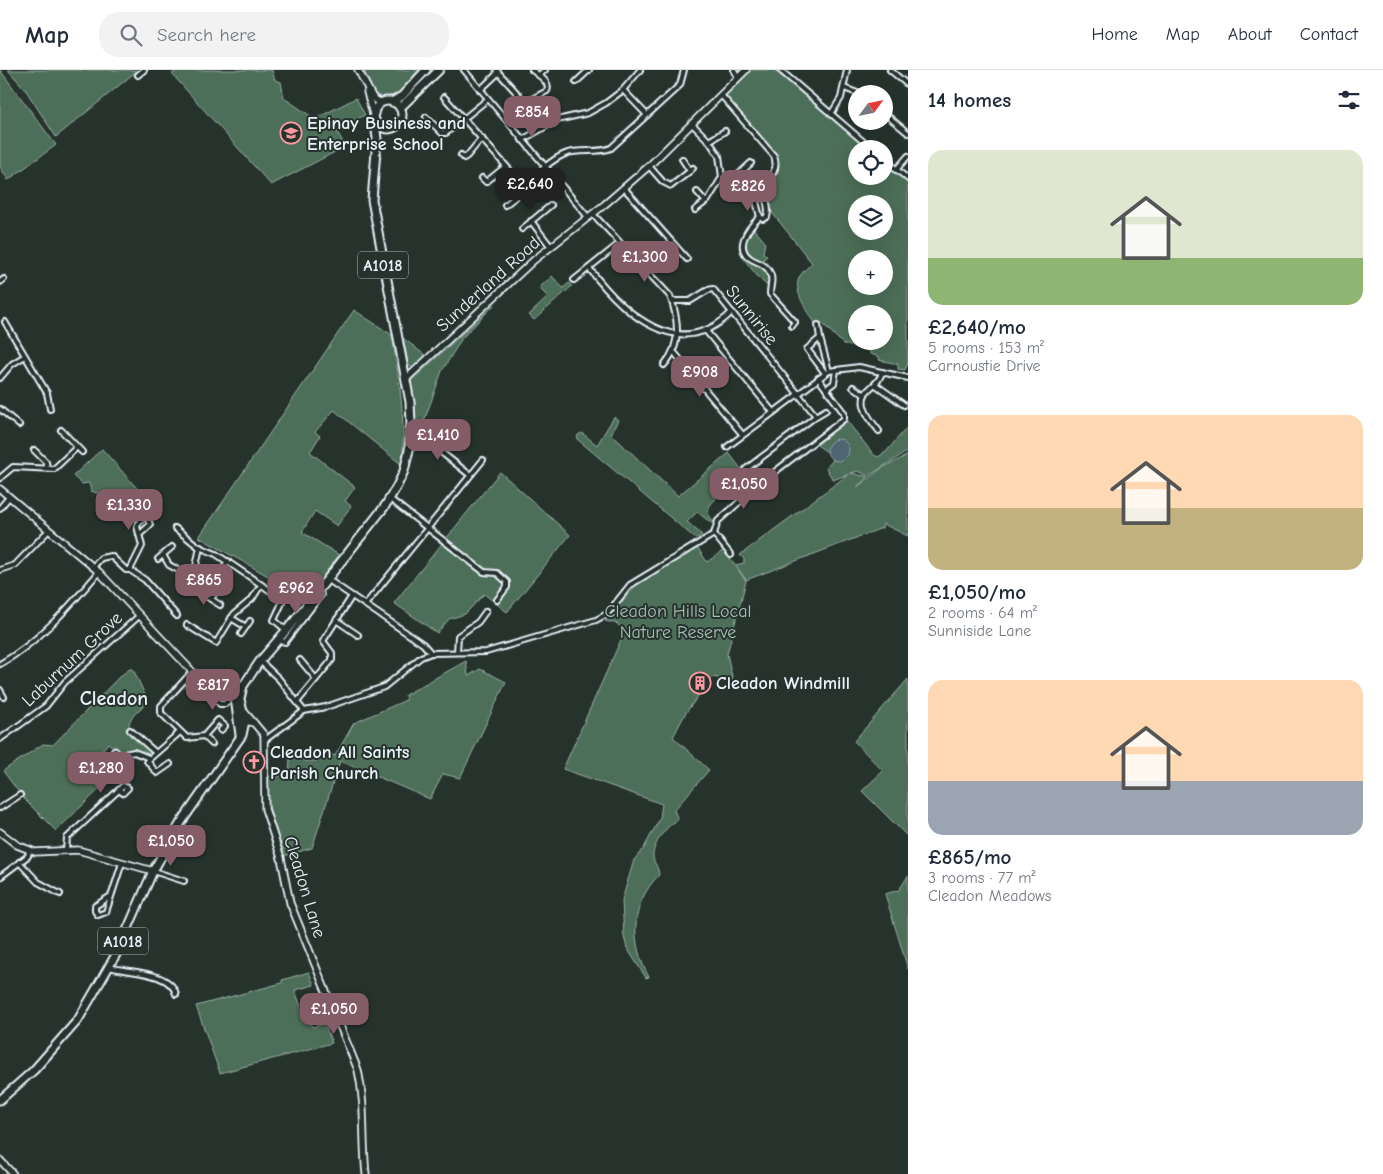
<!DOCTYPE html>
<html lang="en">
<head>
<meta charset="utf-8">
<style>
	:root { --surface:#fff; --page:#f2f2f3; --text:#1f2937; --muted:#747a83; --line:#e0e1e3; --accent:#845c67 }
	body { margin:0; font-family:"Comic Neue",sans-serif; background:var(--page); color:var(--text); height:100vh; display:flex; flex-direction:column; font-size:19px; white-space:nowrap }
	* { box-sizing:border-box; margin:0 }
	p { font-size:16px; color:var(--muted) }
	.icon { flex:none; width:28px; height:28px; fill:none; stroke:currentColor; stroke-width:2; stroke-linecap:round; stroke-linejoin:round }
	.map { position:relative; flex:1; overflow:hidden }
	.sheet { display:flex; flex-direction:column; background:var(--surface); width:475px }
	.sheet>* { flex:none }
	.needle { width:32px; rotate:57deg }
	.tools { position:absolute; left:848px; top:15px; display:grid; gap:10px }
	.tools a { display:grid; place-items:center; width:45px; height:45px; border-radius:50%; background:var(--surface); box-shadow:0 5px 20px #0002; font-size:25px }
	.price { position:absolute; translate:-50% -42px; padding:0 11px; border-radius:10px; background:var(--accent); color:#fff; font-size:16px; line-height:32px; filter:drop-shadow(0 1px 2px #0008) }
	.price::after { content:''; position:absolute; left:50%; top:30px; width:15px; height:11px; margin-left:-8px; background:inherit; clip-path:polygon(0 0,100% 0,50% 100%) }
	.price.selected { background:#222; color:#fff }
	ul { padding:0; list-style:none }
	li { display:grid; align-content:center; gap:10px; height:265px; padding:0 20px }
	li span { display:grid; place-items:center; height:155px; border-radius:15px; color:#555 }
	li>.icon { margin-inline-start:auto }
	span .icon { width:90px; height:90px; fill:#fffc; stroke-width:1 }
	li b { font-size:21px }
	h2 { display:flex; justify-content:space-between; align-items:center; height:60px; padding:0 20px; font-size:21px }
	header { display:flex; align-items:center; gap:30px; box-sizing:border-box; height:70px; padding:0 25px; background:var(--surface); border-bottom:1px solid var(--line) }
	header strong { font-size:24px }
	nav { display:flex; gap:28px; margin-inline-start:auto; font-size:18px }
	.search { width:350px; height:45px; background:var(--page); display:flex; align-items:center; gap:12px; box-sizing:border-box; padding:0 18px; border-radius:20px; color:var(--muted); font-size:19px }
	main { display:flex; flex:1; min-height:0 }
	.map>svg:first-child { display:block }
	.green { fill:#4d6e59; stroke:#9ab0a8; fill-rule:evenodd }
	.water { fill:#4e6672; stroke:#8c9ea8 }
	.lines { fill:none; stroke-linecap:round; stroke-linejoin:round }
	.street-casing { stroke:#e8f1f8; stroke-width:8 }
	.secondary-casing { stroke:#e8f1f8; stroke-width:9 }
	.highway-casing { stroke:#e8f1f8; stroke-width:11 }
	.street { stroke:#26332d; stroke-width:4 }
	.secondary { stroke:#26332d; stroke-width:5.5 }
	.highway { stroke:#26332d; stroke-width:7 }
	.labels { text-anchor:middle; stroke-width:4; stroke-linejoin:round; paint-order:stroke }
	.shield { fill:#26332d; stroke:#aeb8bb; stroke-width:1 }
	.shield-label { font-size:16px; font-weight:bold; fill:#e8f1f8 }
	.poi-label { font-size:18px; font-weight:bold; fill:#e8f1f8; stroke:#26332d; text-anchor:start }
	.street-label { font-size:18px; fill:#e8f1f8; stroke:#26332d }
	.park-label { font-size:18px; fill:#aabdb8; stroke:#26332d }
	.quarter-label { font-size:20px; font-weight:bold; fill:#e8f1f8; stroke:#26332d }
</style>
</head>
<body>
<header>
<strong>Map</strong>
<div class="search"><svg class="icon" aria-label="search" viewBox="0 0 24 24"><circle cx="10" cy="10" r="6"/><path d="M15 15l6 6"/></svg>Search here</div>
<nav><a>Home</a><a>Map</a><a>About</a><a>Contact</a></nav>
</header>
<main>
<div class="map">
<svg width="908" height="1104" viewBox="0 0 908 1104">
	<rect width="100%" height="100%" fill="#26332d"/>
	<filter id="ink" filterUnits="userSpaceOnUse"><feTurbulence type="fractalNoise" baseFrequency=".02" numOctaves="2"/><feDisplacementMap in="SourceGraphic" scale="10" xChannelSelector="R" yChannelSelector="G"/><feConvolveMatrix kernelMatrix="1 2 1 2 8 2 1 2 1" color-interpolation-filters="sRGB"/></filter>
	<g filter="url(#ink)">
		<g class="green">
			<path d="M0,0l56,75 -48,35 -8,-13z"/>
			<path d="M8,0h130l-82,67 -31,-48z"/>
			<path d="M178,0h94l3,10 6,2 3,16 31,21 41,-21 9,17 -29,15 8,14 -9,8 -64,33 -99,-111z"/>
			<path d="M364,0h55l-21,24 -15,4 -8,-4z"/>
			<path d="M750,0h24l94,79h-12v27h28v-14l24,20v181l-3,7 -7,-1v-5l-19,-4 1,-3 -10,-3v-3l-27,-7 -21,-21h-7c-7,-12 -22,-30 -16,-45 2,-5 9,-11 13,-15l-42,-53 -9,-22c7,-6 15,-12 16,-21 2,-16 -41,-59 -53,-71zM856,134h28v27h-28zM856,189h28v27h-28zM856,244h28v27h-28z"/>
			<path d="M753,158l12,14 -2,11 4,3 -6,6c-15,-9 -21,-19 -8,-34z"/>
			<path d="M747,187c12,7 25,11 22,27l-3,1c-9,-8 -15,-17 -22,-26z"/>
			<path d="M552,206l11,12 6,-5 3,3 -38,34 -5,-5 19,-18 -9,-9z"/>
			<path d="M495,234l-33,34 -20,33 -24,67 -3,-2 -4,-55z"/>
			<path d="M354,240l38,25c7,44 14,85 10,130l-68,-55 -19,22 5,4 -10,16 45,35 -10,14 6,5 -14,20 -22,-15 -13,21 37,23 -32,43 -108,-61z"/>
			<path d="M403,268l23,18 -13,12 -4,-2z"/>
			<path d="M614,347l4,3 -7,14 67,62 51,-43 18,24 14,3 -22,20 -12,-14 -13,10 2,3c-10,8 -10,16 -1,24l-1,2 -17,-13 -10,10 15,13 -6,4 -119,-100 1,-4 4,-2 15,12z"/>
			<path d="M846,350l28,35 4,2 8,-5 22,-26v25l-40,25 -10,-5 -7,2 17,4 -11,10 25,-19 26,-13v81l-25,-12 -1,4 -136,52 -10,-15 8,-2v-4l-4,-4 109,-81 -16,6 -7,-12 7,-8 3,1 6,-21h-7l-6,5 -2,7 -10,-7z"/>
			<path d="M102,379l41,46 -25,23 -15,-16 -3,-8 -9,-3 -2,-8 -7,1 -9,-8z"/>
			<path d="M500,402l70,63 -63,77 -23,-18 -19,20 -16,5 -12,14 -43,-30z"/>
			<path d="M697,477l10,15 17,-12 22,31 -19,73 6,27 -21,-4 -27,37 -12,23 36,33 -35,40 4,10c-11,5 -25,23 -25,36 0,6 6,12 6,19 -29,29 -29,68 -10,102l-3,1 -19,-30 -3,-11 -2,-37 12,-40 10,-12 16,-30 2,-14 -99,-35 61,-136 -6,-9 -13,-3 34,-39z"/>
			<path d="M466,591l2,15 12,-7 26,13 -46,96 -17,-4 -13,25 -90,-38 -28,87 -28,8 -17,-56v-24h22l1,-19 7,-3 8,7h11l6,-12 13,7 19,-33 52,-23 -1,-5z"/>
			<path d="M130,599h3l14,30c-8,17 -24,16 -16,38l3,-1 18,16 -3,3 -16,-5 -12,3 -3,-5 -2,1 -8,-6 -10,13 18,17 -60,58 -33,-33 -20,-27 40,-27 10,1 67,-69z"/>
			<path d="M908,609v158l-46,-46 21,-20 -29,-30z"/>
			<path d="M908,806v93l-23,-75 14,-4z"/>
			<path d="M309,902l5,13 -19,5 6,17 12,20 11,-4 8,20 -112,30 -24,-67 86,-23v-3z"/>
		</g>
		<circle class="water" cx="838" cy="380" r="11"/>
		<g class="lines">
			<g class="street-casing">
				<g id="street">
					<path d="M464,0l124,147"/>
					<path d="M734,0l4,7"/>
					<path d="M780,0l92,79"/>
					<path d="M890,0l18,15"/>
					<path d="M498,2l26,29h4l19,-10c4,-9 -8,-15 -15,-21"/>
					<path d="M138,5l6,-5"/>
					<path d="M539,5l6,-5"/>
					<path d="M576,12l13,-12"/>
					<path d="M844,18l16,6"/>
					<path d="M480,20l16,-15 1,-5"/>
					<path d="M623,20l24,25"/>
					<path d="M721,25l53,61c7,19 -11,24 -20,38l6,23c-12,11 -28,32 -7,43 6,3 12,4 16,11 5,7 1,15 1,23l25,28 -3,4"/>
					<path d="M444,27l80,89"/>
					<path d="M884,43l24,20"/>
					<path d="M831,44l10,-16 6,-28"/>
					<path d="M426,47l16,16h4l42,-34"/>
					<path d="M692,54l17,17"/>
					<path d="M522,70l35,-20 31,-7 18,-10 17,-13 17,-20"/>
					<path d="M461,85l3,3 3,-2 15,-18"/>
					<path d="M682,89l8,12 3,-3"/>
					<path d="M884,89l24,20"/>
					<path d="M649,96l14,16 8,4 19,-15"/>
					<path d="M896,100l12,-14"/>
					<path d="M722,107l-3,-21 -10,-15 16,-10"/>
					<path d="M482,108l4,4 20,-16"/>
					<path d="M624,118l63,71"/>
					<path d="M759,118c7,9 11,18 8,29l-4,2 -3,-2"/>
					<path d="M697,122l9,10"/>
					<path d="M505,135c22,-15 33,-39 60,-51 15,-6 32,0 46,-6l69,-63 4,-15"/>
					<path d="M695,140l13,-10 14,-23 13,1 16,-15"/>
					<path d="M593,144l77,82c9,24 12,49 -6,69"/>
					<path d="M531,151l20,26"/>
					<path d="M522,159l29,-24"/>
					<path d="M589,198c34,45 90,97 143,44"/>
					<path d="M574,210l46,-37"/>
					<path d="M0,212l4,-3"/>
					<path d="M672,231h18l18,-11 5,-1 103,127 -70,53"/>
					<path d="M5,252l42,71 3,16"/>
					<path d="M818,255l2,13"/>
					<path d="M706,261l67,81"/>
					<path d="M673,281l69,83"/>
					<path d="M825,303l-18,-24 13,-11 9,33"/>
					<path d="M0,308l12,-14 13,-8"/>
					<path d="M876,315l28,20"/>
					<path d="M853,317l12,8"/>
					<path d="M826,319l8,-6 2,-13"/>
					<path d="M0,339l19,16"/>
					<path d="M816,346l10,-6"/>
					<path d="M61,360l21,22"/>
					<path d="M879,361c-7,-9 -20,-24 -14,-37 6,-9 14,-10 17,-22"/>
					<path d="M411,367l25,11 34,27"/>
					<path d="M727,377l102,-76 30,-4 49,11"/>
					<path d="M34,380l12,12 1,6"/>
					<path d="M0,408l13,-11 41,2 23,-22"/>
					<path d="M390,429l94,73 13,1 10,9v5l-10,13"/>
					<path d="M0,438l9,-11"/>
					<path d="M175,458l24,19 17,7 62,42 4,7 -8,17 12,10"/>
					<path d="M714,464l17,21"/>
					<path d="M163,485l6,10 19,10 8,-9 4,-19"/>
					<path d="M158,489l14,-12"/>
					<path d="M93,497l8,-9 10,-2 15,14h4l12,-24 -5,-20 4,-7 6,-2 3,8 -11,10"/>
					<path d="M0,500l15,-5 33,-34"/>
					<path d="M130,500l15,10 32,36"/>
					<path d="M327,509l96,65 8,9"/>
					<path d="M198,521l22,14"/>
					<path d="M211,529l9,-14 1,-12 7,-12"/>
					<path d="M365,535l118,-145"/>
					<path d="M231,548l15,9"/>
					<path d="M336,550l22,15"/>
					<path d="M187,555l29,18 18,-29 18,-15 9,-14"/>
					<path d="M241,564l9,-13"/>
					<path d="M278,570l7,2 36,-47 -3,-5"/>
					<path d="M457,582l1,-16 20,-14 8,-11"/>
					<path d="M300,590l16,19"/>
					<path d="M260,591l19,18 25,32"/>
					<path d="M0,594c39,-22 70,-58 99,-92"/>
					<path d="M191,603l-30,33v7l26,25 17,-2"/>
					<path d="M209,617l1,7 10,10h5l6,-6"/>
					<path d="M0,620l4,7"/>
					<path d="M298,631l34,-41v-7l-9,-12 29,-45"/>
					<path d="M130,660l25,22"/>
					<path d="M0,669l46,-33 19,-24 74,-66"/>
					<path d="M265,670l39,-29 22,-4 58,-20 37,-30 10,-4 55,-1 110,-32 11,-6 23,-29 84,-51 4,-13 46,-41 80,-61v-6l-26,-35"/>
					<path d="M212,674l-8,-8 14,-16 7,6 -4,4"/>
					<path d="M114,680l6,5 14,-3 15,6"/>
					<path d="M170,694l-13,9 -10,-12 33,-29"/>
					<path d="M0,738l20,-13"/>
					<path d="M66,780l1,-12 56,-52 5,2 -5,5 -4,-3"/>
					<path d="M19,792l19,20 22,12"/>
					<path d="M153,801l31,10"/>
					<path d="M0,807l28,-21 1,-6"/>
					<path d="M111,826l-16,10v5l3,4 8,-3 16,-49"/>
					<path d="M109,897c20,6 61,4 67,27"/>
				</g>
			</g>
			<g class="secondary-casing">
				<g id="secondary">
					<path d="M358,0l15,28 8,5"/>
					<path d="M367,22l7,26"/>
					<path d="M406,309l128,-119 70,-55 45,-39 97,-96"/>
					<path d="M0,419l99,83 103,110 23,15 13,1"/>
					<path d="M242,639l12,14"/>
					<path d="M242,650l12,3 10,12 1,74 16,49 9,45 68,167c8,36 4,68 8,104"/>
					<path d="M0,762l17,13 18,7 43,-2 75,21"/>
					<path d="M0,1090l13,14"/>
				</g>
			</g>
			<g class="highway-casing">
				<g id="highway">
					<circle cx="388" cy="45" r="14"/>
					<path d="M392,32l10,-6 24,-26"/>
					<path d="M400,38l39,-38"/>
					<path d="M238,617l-3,11 5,37"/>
					<path d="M0,1030l34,-30 44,-50 40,-69 35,-80 27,-47 62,-89 3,-14 -5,-22 3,-13 17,-25 35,-41 90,-114 12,-20 7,-15 5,-21 2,-27 -1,-21 -38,-202 5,-61 -2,-17"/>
				</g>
			</g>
			<use href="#street" class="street"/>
			<use href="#secondary" class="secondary"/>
			<use href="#highway" class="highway"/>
		</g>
	</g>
	<defs>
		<g id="school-ring" transform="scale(1.125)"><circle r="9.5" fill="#26332d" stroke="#ff9aa2" stroke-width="1.5"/><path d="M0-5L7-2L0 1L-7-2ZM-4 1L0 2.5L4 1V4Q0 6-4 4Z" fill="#ff9aa2"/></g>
		<g id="building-ring" transform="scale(1.125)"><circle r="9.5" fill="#26332d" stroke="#ff9aa2" stroke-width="1.5"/><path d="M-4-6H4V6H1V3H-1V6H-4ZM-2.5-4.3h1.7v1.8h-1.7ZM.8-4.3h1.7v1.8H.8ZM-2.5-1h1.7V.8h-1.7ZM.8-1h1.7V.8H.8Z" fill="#ff9aa2"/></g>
		<g id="church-ring" transform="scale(1.125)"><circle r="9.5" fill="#26332d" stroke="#ff9aa2" stroke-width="1.5"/><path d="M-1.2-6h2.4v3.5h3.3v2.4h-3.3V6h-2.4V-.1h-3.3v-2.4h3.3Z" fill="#ff9aa2"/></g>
	</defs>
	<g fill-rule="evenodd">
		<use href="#school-ring" x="291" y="63"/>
		<use href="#building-ring" x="700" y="613"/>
		<use href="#church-ring" x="254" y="692"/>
	</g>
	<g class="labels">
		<g class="shield">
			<rect x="358" y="181.5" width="50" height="27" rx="4"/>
			<rect x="98" y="857.5" width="50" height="27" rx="4"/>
		</g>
		<g class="shield-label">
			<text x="383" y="201">A1018</text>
			<text x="123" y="877">A1018</text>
		</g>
		<g class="poi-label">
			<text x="307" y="59">Epinay Business and<tspan x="307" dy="21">Enterprise School</tspan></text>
			<text x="716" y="619">Cleadon Windmill</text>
			<text x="270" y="688">Cleadon All Saints<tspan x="270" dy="21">Parish Church</tspan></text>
		</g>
		<g class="street-label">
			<text transform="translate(488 214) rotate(-42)" y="6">Sunderland Road</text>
			<text transform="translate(752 245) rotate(51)" y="6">Sunnirise</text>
			<text transform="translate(72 589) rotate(-43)" y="6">Laburnum Grove</text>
			<text transform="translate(305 817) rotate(73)" y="6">Cleadon Lane</text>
		</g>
		<g class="park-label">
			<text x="678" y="547">Cleadon Hills Local<tspan x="678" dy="21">Nature Reserve</tspan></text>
		</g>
		<g class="quarter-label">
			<text x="114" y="635">Cleadon</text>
		</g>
	</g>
</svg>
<div class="tools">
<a><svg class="needle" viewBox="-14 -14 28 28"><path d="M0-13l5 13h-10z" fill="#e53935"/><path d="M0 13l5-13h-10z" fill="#747a83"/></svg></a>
<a><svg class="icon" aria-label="locate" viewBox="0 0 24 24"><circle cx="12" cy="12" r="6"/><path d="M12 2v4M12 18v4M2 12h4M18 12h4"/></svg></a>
<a><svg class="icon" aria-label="layers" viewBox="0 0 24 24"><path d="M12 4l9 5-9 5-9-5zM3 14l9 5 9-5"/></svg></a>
<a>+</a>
<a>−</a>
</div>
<b class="price" style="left:532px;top:68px">£854</b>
<b class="price selected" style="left:530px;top:140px">£2,640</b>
<b class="price" style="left:748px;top:142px">£826</b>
<b class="price" style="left:645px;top:213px">£1,300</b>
<b class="price" style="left:700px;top:328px">£908</b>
<b class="price" style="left:438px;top:391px">£1,410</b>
<b class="price" style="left:744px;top:440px">£1,050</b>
<b class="price" style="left:129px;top:461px">£1,330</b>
<b class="price" style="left:204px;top:536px">£865</b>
<b class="price" style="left:296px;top:544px">£962</b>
<b class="price" style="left:213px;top:641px">£817</b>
<b class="price" style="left:101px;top:724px">£1,280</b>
<b class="price" style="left:171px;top:797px">£1,050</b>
<b class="price" style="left:334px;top:965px">£1,050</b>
</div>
<section class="sheet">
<h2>14 homes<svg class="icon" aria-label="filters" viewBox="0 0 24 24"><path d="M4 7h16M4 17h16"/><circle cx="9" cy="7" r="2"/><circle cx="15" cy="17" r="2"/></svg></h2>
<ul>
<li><span style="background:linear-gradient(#dfe7d0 70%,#8fb573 0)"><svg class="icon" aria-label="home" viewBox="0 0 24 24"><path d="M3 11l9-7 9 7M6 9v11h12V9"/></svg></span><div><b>£2,640/mo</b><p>5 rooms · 153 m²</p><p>Carnoustie Drive</p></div></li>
<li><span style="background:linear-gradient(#ffd9b3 60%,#c2b280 0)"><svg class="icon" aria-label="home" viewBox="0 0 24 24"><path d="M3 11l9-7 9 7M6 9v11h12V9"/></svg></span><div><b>£1,050/mo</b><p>2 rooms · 64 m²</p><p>Sunniside Lane</p></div></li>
<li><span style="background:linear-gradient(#ffd9b3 65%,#9aa5b1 0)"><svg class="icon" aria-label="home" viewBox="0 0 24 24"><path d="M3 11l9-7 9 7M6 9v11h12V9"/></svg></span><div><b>£865/mo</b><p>3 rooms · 77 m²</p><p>Cleadon Meadows</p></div></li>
</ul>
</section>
</main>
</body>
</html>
